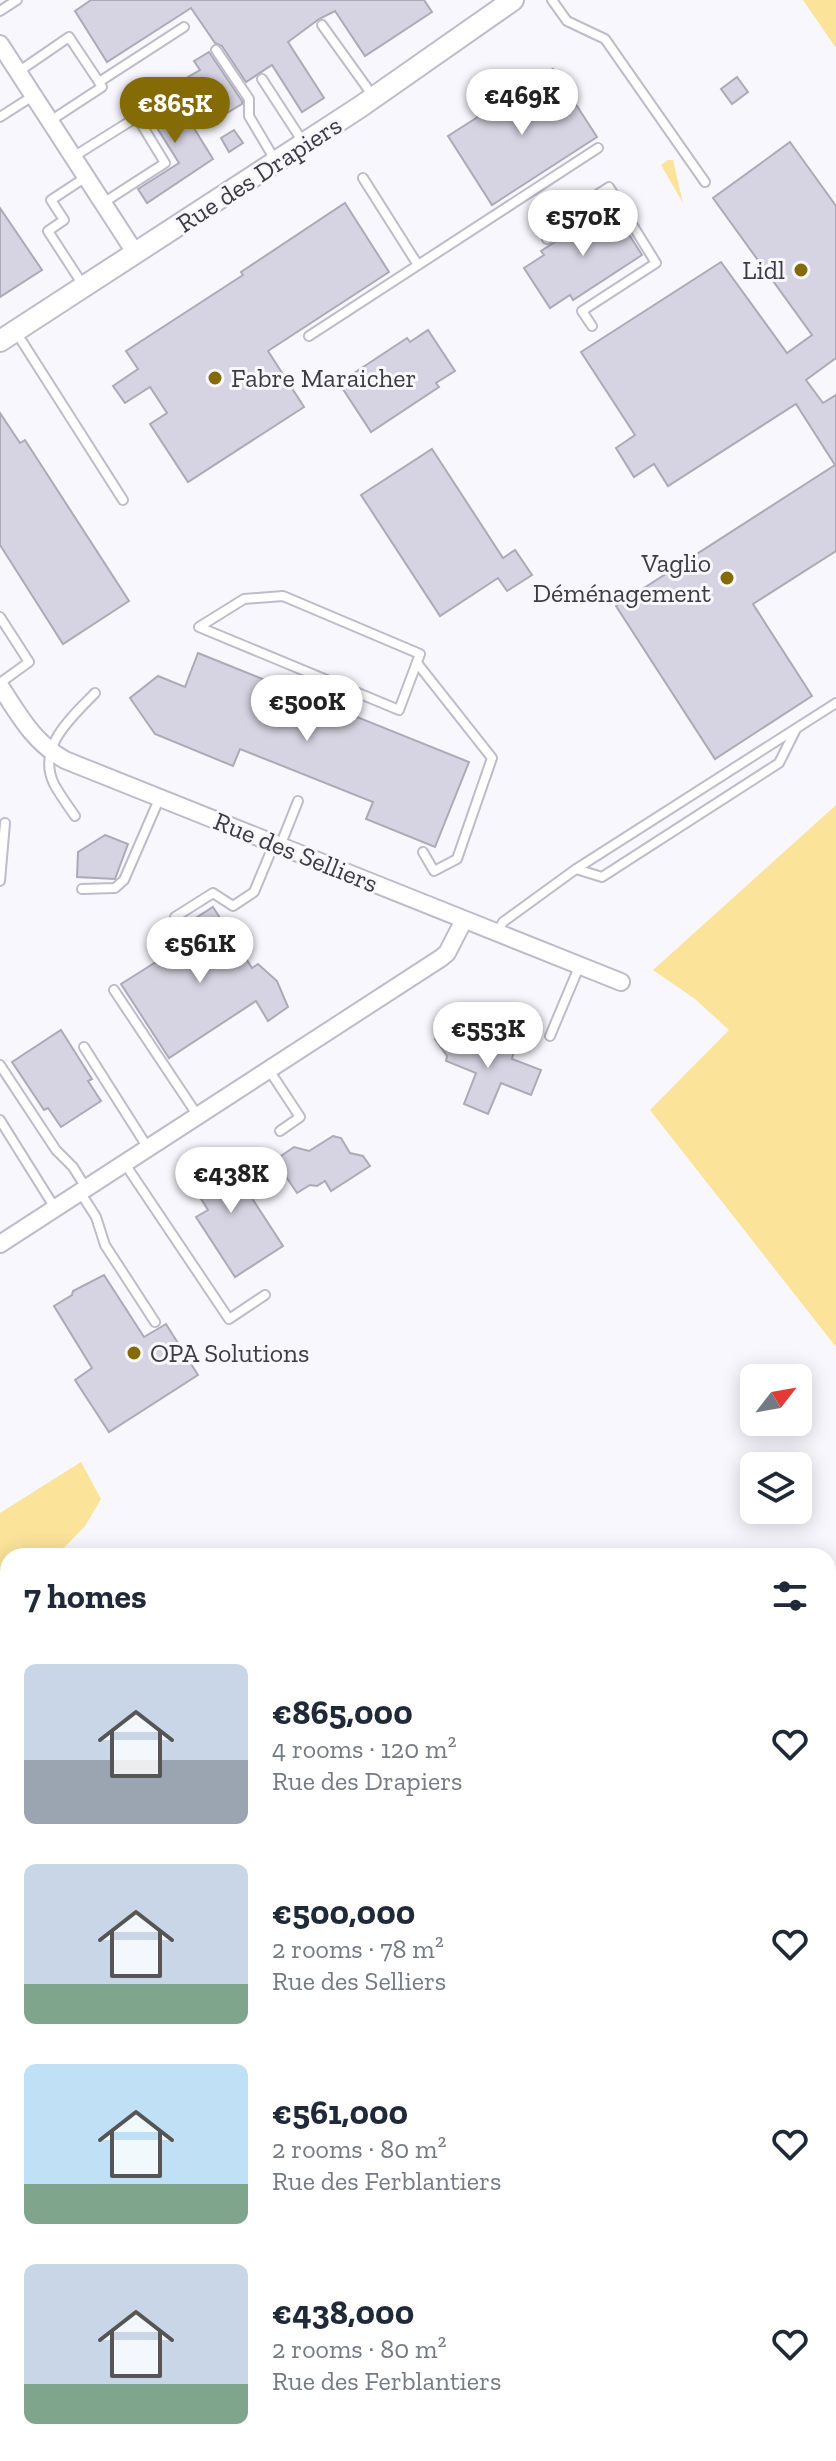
<!DOCTYPE html>
<html lang="en">
<head>
<meta charset="utf-8">
<style>
	:root { --surface:#fff; --page:#f2f2f3; --text:#1f2937; --muted:#747a83; --accent:#846b06 }
	body { margin:0; font-family:"Zilla Slab",serif; background:var(--page); color:var(--text); height:100vh; display:flex; flex-direction:column; font-size:30px; white-space:nowrap }
	* { box-sizing:border-box; margin:0 }
	p { font-size:26px; color:var(--muted) }
	.icon { flex:none; width:44px; height:44px; fill:none; stroke:currentColor; stroke-width:2; stroke-linecap:round; stroke-linejoin:round }
	.map { position:relative; flex:1; overflow:hidden }
	.side { position:absolute; left:0px; top:1548px; width:836px; height:914px; display:flex; flex-direction:column; background:var(--surface); border-radius:24px 24px 0 0; box-shadow:0 4px 20px #0003 }
	.side>* { flex:none }
	.needle { width:52px; rotate:59deg }
	.buttons { position:absolute; left:740px; top:1364px; display:grid; gap:16px }
	.buttons a { display:grid; place-items:center; width:72px; height:72px; border-radius:12px; background:var(--surface); box-shadow:0 4px 20px #0003; font-size:40px }
	.price { position:absolute; translate:-50% -68px; padding:0 18px; border-radius:28px; background:#fff; color:#222; font-size:26px; line-height:52px; filter:drop-shadow(0 2px 4px #0008) }
	.price::after { content:''; position:absolute; left:50%; top:48px; width:24px; height:18px; margin-left:-12px; background:inherit; clip-path:polygon(0 0,100% 0,50% 100%) }
	.price.active { background:var(--accent); color:#fff }
	ul { padding:0; list-style:none }
	li { display:flex; align-items:center; gap:24px; height:200px; padding:0 24px }
	li span { display:grid; place-items:center; flex:none; width:224px; height:160px; border-radius:12px; color:#555 }
	li>.icon { margin-inline-start:auto }
	span .icon { width:96px; height:96px; fill:#fffc; stroke-width:1 }
	li b { font-size:34px }
	h2 { display:flex; justify-content:space-between; align-items:center; height:96px; padding:0 24px; font-size:34px }
	.map>svg:first-child { display:block }
	.green { fill:#fbe39a }
	.building { fill:#d6d4e2; stroke:#acaab7; stroke-width:2 }
	.lines { fill:none; stroke-linecap:round; stroke-linejoin:round }
	.service-casing { stroke:#bebcca; stroke-width:12 }
	.minor-casing { stroke:#bebcca; stroke-width:20 }
	.tertiary-casing { stroke:#bebcca; stroke-width:24 }
	.service { stroke:#fff; stroke-width:8 }
	.minor { stroke:#fff; stroke-width:16 }
	.tertiary { stroke:#fff; stroke-width:20 }
	.poi-dot { fill:#846b06; stroke:#f8f7fd; stroke-width:3 }
	.labels { text-anchor:middle; stroke-width:6; stroke-linejoin:round; paint-order:stroke }
	.street-label { font-size:26px; fill:#3c3b41; stroke:#f8f7fd }
	.poi-label { font-size:26px; fill:#3c3b41; stroke:#f8f7fd; text-anchor:end }
</style>
</head>
<body>
<div class="map">
<svg width="836" height="2461" viewBox="0 0 836 2461">
	<rect width="100%" height="100%" fill="#f8f7fd"/>
	<g class="green">
		<path d="M803,0h33v48z"/>
		<path d="M668,160h5l10,43 -22,-38z"/>
		<path d="M836,805v542l-186,-237 79,-80 -34,-31 -42,-29z"/>
		<path d="M81,1462l20,37 -16,27 -29,30h-48v50l-8,14v-107z"/>
		<path d="M293,2454h120l-1,7h-113z"/>
	</g>
	<g class="building">
		<path d="M91,0h333l8,12 -67,44 -30,-45 -16,8 -31,23 36,56 -22,14 -30,-47 -26,17 -24,-36 -7,-3 -24,-35 -84,54 -32,-51z"/>
		<path d="M209,52l33,49v3l-15,9 -19,-30 -30,19 -9,-14 31,-18 -6,-9z"/>
		<path d="M553,69l44,68 -105,68 -44,-69z"/>
		<path d="M737,77l11,15 -16,12 -11,-15z"/>
		<path d="M171,91l42,68 -66,44 -9,-14 41,-26 -35,-56z"/>
		<path d="M234,130l9,13 -14,9 -8,-14z"/>
		<path d="M790,142l46,64v152l-30,22 17,23 13,-8v156l-83,53 59,92 -97,63 -99,-153 219,-141 -39,-61 -128,82 -14,-22 -20,13 -18,-29 19,-13 -54,-83 140,-90 66,91 25,-18 -99,-137z"/>
		<path d="M345,203l44,69 -121,79 36,56 -116,75 -38,-58 17,-11 -17,-26 -25,16 -12,-17 25,-17 -12,-18 117,-76 -2,-3z"/>
		<path d="M611,206l31,49 -69,45 -3,-5 -20,13 -26,-40 20,-13 -3,-4z"/>
		<path d="M0,208l42,62 -42,27z"/>
		<path d="M428,330l27,41 -19,12 3,4 -68,45 -32,-49 68,-45 3,4z"/>
		<path d="M0,413l20,30 5,-3 104,161 -66,43 -63,-99z"/>
		<path d="M432,449l71,109 12,-8 17,25 -25,16 -9,-13 -58,38 -79,-121z"/>
		<path d="M198,653l271,109 -34,85 -69,-28 7,-17 -133,-53 -7,17 -78,-32 -25,-36 28,-22 27,11z"/>
		<path d="M105,835l23,9 -13,35 -38,-2 1,-25z"/>
		<path d="M213,907l39,61 6,-4 19,17 11,26 -20,14 -12,-20 -87,57 -48,-74 54,-34 -9,-13z"/>
		<path d="M61,1030l31,49 -4,2 13,20 -40,26 -13,-19 -4,2 -32,-48z"/>
		<path d="M445,1032l40,16 3,-7 26,10 -2,8 29,11 -10,25 -30,-12 -13,31 -24,-10 12,-31 -30,-12 1,-5 -12,-17z"/>
		<path d="M333,1136l8,2 9,15 13,3 7,10 -39,25 -6,-10 -8,5 -7,-1 -13,8 -22,-33 19,-13 15,4z"/>
		<path d="M220,1149l63,97 -48,31 -39,-60 12,-7 -24,-38z"/>
		<path d="M104,1275l40,62 22,-13 32,51 -89,57 -34,-52 17,-12 -38,-62 18,-11 1,-4z"/>
	</g>
	<g class="lines">
		<g class="service-casing">
			<g id="service">
				<path d="M552,0l15,21 38,18 100,143"/>
				<path d="M0,11l17,-11"/>
				<path d="M322,25l51,71"/>
				<path d="M216,50l33,49v17l26,44"/>
				<path d="M18,72l51,-35 30,45 3,5 -52,34"/>
				<path d="M262,79l41,63"/>
				<path d="M99,82l85,-55"/>
				<path d="M0,117l33,-21"/>
				<path d="M73,157l64,-40 28,46 -62,40"/>
				<path d="M363,178l55,87"/>
				<path d="M547,239l6,-16 56,-36 47,76 -74,48 10,15"/>
				<path d="M83,285l-35,-54 16,-11 -13,-20 35,-23"/>
				<path d="M16,332l107,168"/>
				<path d="M309,336l289,-188"/>
				<path d="M283,596l137,58 -21,56 -200,-83 45,-28z"/>
				<path d="M0,617l29,45 -29,21"/>
				<path d="M417,663l75,95 -35,101 -23,12 -11,-19"/>
				<path d="M75,816c-7,-10 -15,-21 -21,-32 -18,-37 18,-67 41,-91"/>
				<path d="M280,846l18,-45"/>
				<path d="M576,869l26,8 177,-114 17,-34"/>
				<path d="M0,881l5,-58"/>
				<path d="M82,889l33,-1 9,-8 36,-83"/>
				<path d="M175,917l38,-24 20,13 21,-14 20,-48"/>
				<path d="M497,933l6,-11 73,-53 260,-166"/>
				<path d="M114,990l84,126"/>
				<path d="M550,1036l29,-69"/>
				<path d="M84,1047l64,101"/>
				<path d="M0,1065l56,85 17,17 13,21"/>
				<path d="M269,1070l31,47 -20,14"/>
				<path d="M0,1120l55,88"/>
				<path d="M125,1164l104,155 36,-24"/>
				<path d="M80,1192l16,25 9,28 50,77"/>
			</g>
		</g>
		<g class="minor-casing">
			<g id="minor">
				<path d="M0,44l136,210"/>
				<path d="M0,686c19,29 33,56 65,74l556,222"/>
				<path d="M0,1244l441,-286 6,-5 17,-33"/>
			</g>
		</g>
		<g class="tertiary-casing">
			<path id="tertiary" d="M0,341l360,-234 153,-107"/>
		</g>
		<use href="#service" class="service"/>
		<use href="#minor" class="minor"/>
		<use href="#tertiary" class="tertiary"/>
	</g>
	<g class="poi-dot">
		<circle cx="801" cy="270" r="8"/>
		<circle cx="215" cy="378" r="8"/>
		<circle cx="727" cy="578" r="8"/>
		<circle cx="134" cy="1353" r="8"/>
	</g>
	<g class="labels">
		<g class="street-label">
			<text transform="translate(259 174) rotate(-33)" y="9">Rue des Drapiers</text>
			<text transform="translate(296 852) rotate(22)" y="9">Rue des Selliers</text>
		</g>
		<g class="poi-label">
			<text x="785" y="279">Lidl</text>
			<text x="231" y="387" text-anchor="start">Fabre Maraicher</text>
			<text x="711" y="572">Vaglio<tspan x="711" dy="30">Déménagement</tspan></text>
			<text x="150" y="1362" text-anchor="start">OPA Solutions</text>
		</g>
	</g>
</svg>
<div class="buttons">
<a><svg class="needle" viewBox="-14 -14 28 28"><path d="M0-13l5 13h-10z" fill="#e53935"/><path d="M0 13l5-13h-10z" fill="#747a83"/></svg></a>
<a><svg class="icon" aria-label="layers" viewBox="0 0 24 24"><path d="M12 4l9 5-9 5-9-5zM3 14l9 5 9-5"/></svg></a>
</div>
<b class="price" style="left:522px;top:137px">€469K</b>
<b class="price active" style="left:175px;top:145px">€865K</b>
<b class="price" style="left:583px;top:258px">€570K</b>
<b class="price" style="left:307px;top:743px">€500K</b>
<b class="price" style="left:200px;top:985px">€561K</b>
<b class="price" style="left:488px;top:1070px">€553K</b>
<b class="price" style="left:231px;top:1215px">€438K</b>
<section class="side">
<h2>7 homes<svg class="icon" aria-label="filters" viewBox="0 0 24 24"><path d="M4 7h16M4 17h16"/><circle cx="9" cy="7" r="2"/><circle cx="15" cy="17" r="2"/></svg></h2>
<ul>
<li><span style="background:linear-gradient(#c9d6e8 60%,#9aa5b1 0)"><svg class="icon" aria-label="home" viewBox="0 0 24 24"><path d="M3 11l9-7 9 7M6 9v11h12V9"/></svg></span><div><b>€865,000</b><p>4 rooms · 120 m²</p><p>Rue des Drapiers</p></div><svg class="icon" aria-label="heart" viewBox="0 0 24 24"><path d="M12 20l-8-8c-3-5 5-10 8-4 3-6 11-1 8 4z"/></svg></li>
<li><span style="background:linear-gradient(#c9d6e8 75%,#7fa58c 0)"><svg class="icon" aria-label="home" viewBox="0 0 24 24"><path d="M3 11l9-7 9 7M6 9v11h12V9"/></svg></span><div><b>€500,000</b><p>2 rooms · 78 m²</p><p>Rue des Selliers</p></div><svg class="icon" aria-label="heart" viewBox="0 0 24 24"><path d="M12 20l-8-8c-3-5 5-10 8-4 3-6 11-1 8 4z"/></svg></li>
<li><span style="background:linear-gradient(#bfe0f5 75%,#7fa58c 0)"><svg class="icon" aria-label="home" viewBox="0 0 24 24"><path d="M3 11l9-7 9 7M6 9v11h12V9"/></svg></span><div><b>€561,000</b><p>2 rooms · 80 m²</p><p>Rue des Ferblantiers</p></div><svg class="icon" aria-label="heart" viewBox="0 0 24 24"><path d="M12 20l-8-8c-3-5 5-10 8-4 3-6 11-1 8 4z"/></svg></li>
<li><span style="background:linear-gradient(#c9d6e8 75%,#7fa58c 0)"><svg class="icon" aria-label="home" viewBox="0 0 24 24"><path d="M3 11l9-7 9 7M6 9v11h12V9"/></svg></span><div><b>€438,000</b><p>2 rooms · 80 m²</p><p>Rue des Ferblantiers</p></div><svg class="icon" aria-label="heart" viewBox="0 0 24 24"><path d="M12 20l-8-8c-3-5 5-10 8-4 3-6 11-1 8 4z"/></svg></li>
</ul>
</section>
</div>
</body>
</html>
